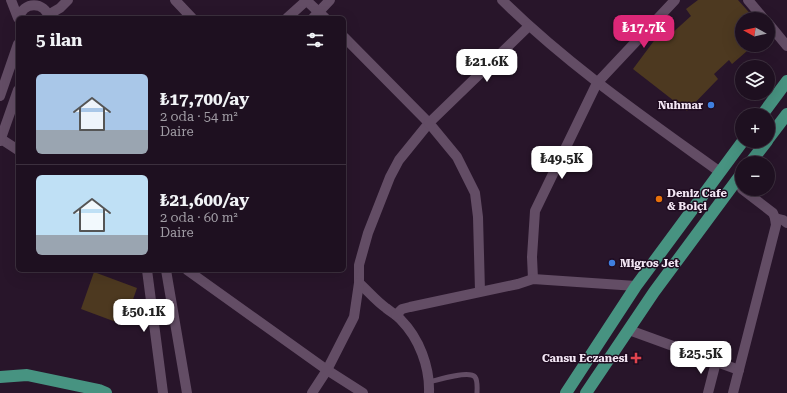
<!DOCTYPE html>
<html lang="tr">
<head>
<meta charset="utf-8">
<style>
	:root { --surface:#1e1020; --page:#261929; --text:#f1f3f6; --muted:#a19da5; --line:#3c303e; --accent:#db2777 }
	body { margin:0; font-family:"Roboto Serif",serif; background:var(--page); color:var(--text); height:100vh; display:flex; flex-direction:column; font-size:15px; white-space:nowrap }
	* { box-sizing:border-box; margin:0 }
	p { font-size:13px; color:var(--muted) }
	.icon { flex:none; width:22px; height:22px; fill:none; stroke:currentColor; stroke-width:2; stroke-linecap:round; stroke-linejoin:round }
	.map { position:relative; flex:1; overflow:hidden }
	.drawer { position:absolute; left:16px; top:16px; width:330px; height:256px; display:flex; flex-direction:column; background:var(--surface); border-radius:6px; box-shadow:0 4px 16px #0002,0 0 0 1px var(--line) }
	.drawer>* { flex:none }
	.needle { width:26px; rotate:278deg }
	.buttons { position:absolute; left:735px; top:12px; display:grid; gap:8px }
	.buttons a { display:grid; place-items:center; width:40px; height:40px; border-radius:50%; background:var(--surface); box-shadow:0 4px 16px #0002,0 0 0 1px var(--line); font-size:20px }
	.price { position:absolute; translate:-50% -34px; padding:0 9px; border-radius:8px; background:#fff; color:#222; font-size:13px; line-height:26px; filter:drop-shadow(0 1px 2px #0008) }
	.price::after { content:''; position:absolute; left:50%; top:24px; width:12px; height:9px; margin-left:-6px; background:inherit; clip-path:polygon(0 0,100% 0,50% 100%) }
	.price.selected { background:var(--accent); color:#fff }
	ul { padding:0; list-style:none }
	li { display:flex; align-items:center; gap:12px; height:100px; padding:0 20px }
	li+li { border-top:1px solid var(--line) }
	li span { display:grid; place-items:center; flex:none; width:112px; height:80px; border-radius:6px; color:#555 }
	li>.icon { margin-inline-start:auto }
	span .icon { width:48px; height:48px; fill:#fffc; stroke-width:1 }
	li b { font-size:17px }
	h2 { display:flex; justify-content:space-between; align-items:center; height:48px; padding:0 20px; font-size:17px }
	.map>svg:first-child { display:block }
	.building { fill:#4d3920 }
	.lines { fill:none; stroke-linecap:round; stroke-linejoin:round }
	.lane { stroke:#634d65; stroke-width:5 }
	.street { stroke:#634d65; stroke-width:10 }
	.primary { stroke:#479381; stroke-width:12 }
	.shop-dot { fill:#3f7fe0; stroke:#1f0c20; stroke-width:1.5 }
	.food-dot { fill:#e8710a; stroke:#1f0c20; stroke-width:1.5 }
	.health-dot { fill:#e0444e; stroke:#1f0c20; stroke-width:1.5 }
	.labels { text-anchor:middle; stroke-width:3; stroke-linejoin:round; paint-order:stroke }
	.poi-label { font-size:11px; font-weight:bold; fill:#f3e6f4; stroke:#1f0c20; text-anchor:end }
</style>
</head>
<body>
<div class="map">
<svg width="787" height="393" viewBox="0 0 787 393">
	<rect width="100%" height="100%" fill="#28152a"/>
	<g class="building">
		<path d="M698,0h40l17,19h-13v26h12l-22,19 -3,-4 -15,14 4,5 -31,32 -54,-42 29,-39 8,5 21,-19 -5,-7z"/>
		<path d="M94,272l43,16 -13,37 -43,-16z"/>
	</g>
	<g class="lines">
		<path class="lane" d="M429,382c9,-2 40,-12 46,-5 3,4 2,12 2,16"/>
		<g class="street">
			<path d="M11,0l7,18"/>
			<path d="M175,0l17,18"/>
			<path d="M306,0l19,18"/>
			<path d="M502,0c66,65 143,118 218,172"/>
			<path d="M748,0l16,19"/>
			<path d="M48,15l12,-7 8,-8"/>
			<path d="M19,18c4,-17 26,-17 30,0"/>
			<path d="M287,18l20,-18"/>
			<path d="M313,18l17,-18"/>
			<path d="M768,23l19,23"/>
			<path d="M344,37l85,86 -30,37 -9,17 -22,56 -9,32v18c9,8 17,18 27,25 5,4 11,7 15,12 18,18 29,47 28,73"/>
			<path d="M0,96l18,-52"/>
			<path d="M1,139l17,11"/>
			<path d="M0,141l18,-51"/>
			<path d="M775,218l8,2 4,3"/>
			<path d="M147,270l16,123"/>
			<path d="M166,270l21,123"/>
			<path d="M187,270l140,100 36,23"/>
			<path d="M533,279l-1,-22 3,-46 62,-128 78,-83"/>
			<path d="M480,291l-2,-74 -3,-24 -18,-36 -28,-34 100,-97"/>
			<path d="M396,315l6,-6 8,-2 108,-23 15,-5 103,7"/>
			<path d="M629,330l110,40"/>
			<path d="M312,393l15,-23 27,-53 5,-34"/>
			<path d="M708,393l8,-31"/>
			<path d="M733,393l43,-168 -1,-7 -2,-5 -31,-24"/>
		</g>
		<g class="primary">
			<path d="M762,115l25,-34"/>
			<path d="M768,139l19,-25"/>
			<path d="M750,163l17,-22"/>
			<path d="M0,377l27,-2 72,15 7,3"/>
			<path d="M566,393l70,-107 107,-145"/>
			<path d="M586,393l68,-101 88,-119"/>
		</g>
	</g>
	<g class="shop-dot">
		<circle cx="711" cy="105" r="4"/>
		<circle cx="612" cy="263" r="4"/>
	</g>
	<circle class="food-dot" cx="659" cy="199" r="4"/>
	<path class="health-dot" d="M634 352h4v4h4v4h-4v4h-4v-4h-4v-4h4z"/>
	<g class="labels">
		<g class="poi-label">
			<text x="703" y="109">Nuhmar</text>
			<text x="667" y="197" text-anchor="start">Deniz Cafe<tspan x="667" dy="13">&amp; Bolçi</tspan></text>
			<text x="620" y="267" text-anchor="start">Migros Jet</text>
			<text x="628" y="362">Cansu Eczanesi</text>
		</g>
	</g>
</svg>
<div class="buttons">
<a><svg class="needle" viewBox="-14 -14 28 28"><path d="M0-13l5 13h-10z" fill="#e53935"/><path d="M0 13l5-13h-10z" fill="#a19da5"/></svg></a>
<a><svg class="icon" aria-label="layers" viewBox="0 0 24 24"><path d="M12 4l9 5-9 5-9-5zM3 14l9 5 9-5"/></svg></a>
<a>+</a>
<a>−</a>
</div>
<b class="price selected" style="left:644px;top:49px">₺17.7K</b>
<b class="price" style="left:487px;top:83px">₺21.6K</b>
<b class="price" style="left:562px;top:180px">₺49.5K</b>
<b class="price" style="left:144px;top:333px">₺50.1K</b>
<b class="price" style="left:701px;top:375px">₺25.5K</b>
<section class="drawer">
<h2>5 ilan<svg class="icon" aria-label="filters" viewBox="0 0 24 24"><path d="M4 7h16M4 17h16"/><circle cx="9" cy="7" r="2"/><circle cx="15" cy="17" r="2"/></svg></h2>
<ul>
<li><span style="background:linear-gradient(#a9c7e8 70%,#9aa5b1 0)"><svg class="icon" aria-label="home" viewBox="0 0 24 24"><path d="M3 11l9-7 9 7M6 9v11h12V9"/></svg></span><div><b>₺17,700/ay</b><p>2 oda · 54 m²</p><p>Daire</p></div></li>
<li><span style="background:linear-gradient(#bfe0f5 75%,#9aa5b1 0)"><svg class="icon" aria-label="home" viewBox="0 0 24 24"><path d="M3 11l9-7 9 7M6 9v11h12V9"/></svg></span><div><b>₺21,600/ay</b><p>2 oda · 60 m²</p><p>Daire</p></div></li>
</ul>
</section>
</div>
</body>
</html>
